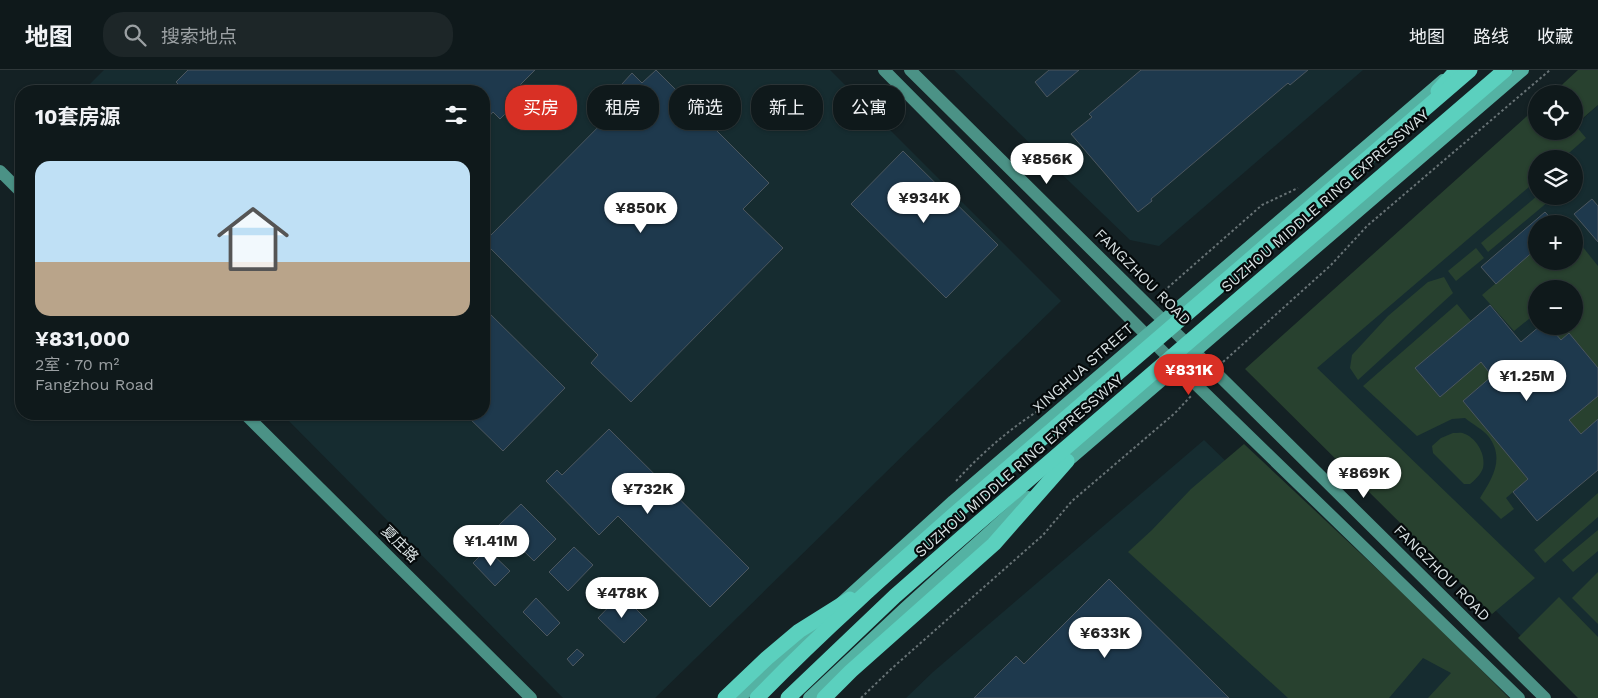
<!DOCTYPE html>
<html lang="zh">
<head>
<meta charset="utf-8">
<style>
	:root { --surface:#0f191b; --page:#1d2628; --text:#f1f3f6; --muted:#9ba0a3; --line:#2f383a; --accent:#d93025 }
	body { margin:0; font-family:"Work Sans","Noto Sans SC",sans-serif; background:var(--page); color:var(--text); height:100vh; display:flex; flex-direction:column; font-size:19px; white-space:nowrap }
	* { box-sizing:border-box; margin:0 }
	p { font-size:16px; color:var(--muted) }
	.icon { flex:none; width:28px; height:28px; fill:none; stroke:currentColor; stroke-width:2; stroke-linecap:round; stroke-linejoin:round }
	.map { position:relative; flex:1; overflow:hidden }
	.panel { position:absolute; left:15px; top:15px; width:475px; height:335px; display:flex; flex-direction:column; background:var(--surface); border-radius:20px; box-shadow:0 1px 4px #0004,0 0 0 1px var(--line) }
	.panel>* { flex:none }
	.banner { position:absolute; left:505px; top:15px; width:475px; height:45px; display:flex; gap:10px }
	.fabs { position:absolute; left:1528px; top:15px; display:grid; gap:10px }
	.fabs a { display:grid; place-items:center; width:55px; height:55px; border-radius:50%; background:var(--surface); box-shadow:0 1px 4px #0004,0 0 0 1px var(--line); font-size:25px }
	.price { position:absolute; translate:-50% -42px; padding:0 11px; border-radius:18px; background:#fff; color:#222; font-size:16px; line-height:32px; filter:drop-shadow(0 1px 2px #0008) }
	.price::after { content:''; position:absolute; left:50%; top:30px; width:15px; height:11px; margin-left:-8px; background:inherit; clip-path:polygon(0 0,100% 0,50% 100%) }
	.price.selected { background:var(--accent); color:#fff }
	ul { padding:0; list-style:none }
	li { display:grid; align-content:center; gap:10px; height:265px; padding:0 20px }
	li+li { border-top:1px solid var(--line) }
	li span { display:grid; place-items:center; height:155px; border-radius:15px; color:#555 }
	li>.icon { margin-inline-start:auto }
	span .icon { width:90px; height:90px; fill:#fffc; stroke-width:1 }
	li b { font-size:21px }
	h2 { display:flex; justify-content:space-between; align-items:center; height:60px; padding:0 20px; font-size:21px }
	.pill { padding:0 18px; border-radius:20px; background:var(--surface); box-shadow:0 1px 4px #0004,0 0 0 1px var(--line); font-size:18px; line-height:45px }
	.pill.selected { background:var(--accent); color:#fff }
	header { display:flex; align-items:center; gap:30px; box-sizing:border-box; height:70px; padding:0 25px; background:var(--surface); border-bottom:1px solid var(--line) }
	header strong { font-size:24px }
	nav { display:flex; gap:28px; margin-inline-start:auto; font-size:18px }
	.search { width:350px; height:45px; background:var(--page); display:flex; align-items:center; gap:12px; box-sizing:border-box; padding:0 18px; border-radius:20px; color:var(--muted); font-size:19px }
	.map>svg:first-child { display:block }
	.built { fill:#162c30; fill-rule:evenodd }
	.green { fill:#28412f }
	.building { fill:#1e394d; stroke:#4c575f }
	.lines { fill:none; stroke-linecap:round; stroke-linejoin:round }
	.path { stroke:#687376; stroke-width:2; stroke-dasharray:2.5 2.5; stroke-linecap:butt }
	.secondary { stroke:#4b9286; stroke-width:12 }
	.primary { stroke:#54b2a3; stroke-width:12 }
	.highway { stroke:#5bd0be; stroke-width:15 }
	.highway-bridge { stroke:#5bd0be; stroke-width:15 }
	.labels { text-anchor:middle; stroke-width:4.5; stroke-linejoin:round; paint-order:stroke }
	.street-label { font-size:15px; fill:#d9e1e3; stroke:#050a0b }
</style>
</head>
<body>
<header>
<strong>地图</strong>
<div class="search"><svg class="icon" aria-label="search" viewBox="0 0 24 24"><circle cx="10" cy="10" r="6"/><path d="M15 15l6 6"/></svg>搜索地点</div>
<nav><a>地图</a><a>路线</a><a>收藏</a></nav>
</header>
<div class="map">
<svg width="1598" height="628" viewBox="0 0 1598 628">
	<rect width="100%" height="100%" fill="#142124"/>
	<g class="built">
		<path d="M104,0h726l231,231 -406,397h-92l-281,-284h202v-323h-401z"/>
		<path d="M954,0h409l-204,176 -29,-6z"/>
		<path d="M1598,35v593h-16l-313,-317 299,-250h6v-4zM1536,89h38v37h-38zM1536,154h38v37h-38zM1536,219h38v37h-38z"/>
		<path d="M1204,370l64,62 44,35 165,161h-571l27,-26z"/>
	</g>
	<g class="green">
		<path d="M1578,0h20v35l-23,20 11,13 -24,21h-26v22l-219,187 218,210 -43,36 -247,-245 291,-261v23h38v-37h-22z"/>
		<path d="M1537,126h18l-67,56 -7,-9z"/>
		<path d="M1574,166l24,30v102l-29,-35 -8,7 -12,-14h25v-37h-38v26l-1,-1 -21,17 -32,-36 54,-46v12h38z"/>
		<path d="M1476,178l8,10 -28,23 -8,-10z"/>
		<path d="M1444,207l9,16 -95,87 -8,-12 2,-13 36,-39 40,-34z"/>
		<path d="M1457,234l14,17 -55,47 24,29 41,-35 11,14 36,103 -22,19 8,11 -13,10 -21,-21c12,-19 25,-39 9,-61 -5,-7 -17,-13 -24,-19l-13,1 -35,17 -54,-50z"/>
		<path d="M1598,326v23l-17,15 -12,-14z"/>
		<path d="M1453,363c4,0 9,-1 12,1 12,5 21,21 18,34 -2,6 -8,12 -13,16h-6l-31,-31 -1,-7 9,-8z"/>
		<path d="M1244,374l196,184 69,70h-81l23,-25 -28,-15 -34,40h-101l-160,-146 24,-22 39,-41z"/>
		<path d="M1598,423v24l-53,46 -11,-13z"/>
		<path d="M1598,460v21l-25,21 -11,-12z"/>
		<path d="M1598,502v52l-26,-26z"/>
		<path d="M1559,527l39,40v61h-20l-60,-60z"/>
	</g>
	<g class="building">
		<path d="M188,0h347l-17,17 7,7 -25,25 -7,-7 -9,10v-31h-299l-9,-9z"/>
		<path d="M656,0l113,113 -26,26 40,39 -152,154 -40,-39 7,-8 -114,-113 148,-149 -10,-9 10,-11 10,10z"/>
		<path d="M1049,0h30l-32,27 -12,-15z"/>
		<path d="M1141,0h167l-18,15 -2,-2 -137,116 1,2 -14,11 -67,-78 21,-17 -3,-3z"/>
		<path d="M903,81l95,94 -52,53 -95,-94z"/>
		<path d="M1592,129l6,7v36l-24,-28z"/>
		<path d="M1545,142l11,12h-20v25l-40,35 -15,-17z"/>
		<path d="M1490,235l31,37 19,-16h9l12,14 8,-7 29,35v28l-29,24 12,14 17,-15v51l-61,51 -24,-29 15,-13 -65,-78 29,-25 -11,-14 -41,35 -25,-29z"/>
		<path d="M484,238l81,80 -62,63 -38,-37h19z"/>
		<path d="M609,359l140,139 -39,39 -92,-91 -19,19 -53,-54 11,-11 5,5z"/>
		<path d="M521,434l35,35 -22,22 -36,-35z"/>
		<path d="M574,477l19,18 -25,26 -19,-19z"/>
		<path d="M487,479l23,22 -15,15 -22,-23z"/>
		<path d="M1109,509l120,119h-255l42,-42 8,8z"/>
		<path d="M621,524l26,26 -23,23 -26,-25z"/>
		<path d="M536,528l24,25 -13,13 -24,-24z"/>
		<path d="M577,579l7,6 -11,11 -6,-7z"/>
	</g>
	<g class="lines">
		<g class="path">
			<path d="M1158,229l6,-8 98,-86 36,-17"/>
			<path d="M1223,292l108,-97 36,-39 183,-156"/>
			<path d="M956,411c25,-27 52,-51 82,-70"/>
			<path d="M861,628l29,-28 153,-135 29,-34 103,-88 16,-17"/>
		</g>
		<g class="secondary">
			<path d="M884,0l294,297 341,331"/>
			<path d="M910,0l635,628"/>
			<path d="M0,101l21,21"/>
			<path d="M245,344l286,284"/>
		</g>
		<g class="primary">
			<path d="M1060,398l463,-398"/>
			<path d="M841,533l112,-102 490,-421"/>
			<path d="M740,628l10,-10 67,-63"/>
			<path d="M809,628l96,-90 123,-111"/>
		</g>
		<g class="highway">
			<path d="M1438,21l19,-21"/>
			<path d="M824,628l27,-27 143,-127 73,-83"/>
		</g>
		<g class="highway-bridge">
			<path d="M725,628l42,-40 32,-27 51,-32"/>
			<path d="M757,628c64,-66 133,-127 202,-188l511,-440"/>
			<path d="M788,628l107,-102 81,-71 529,-455"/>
		</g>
	</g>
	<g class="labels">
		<g class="street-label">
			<text transform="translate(1325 131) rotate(-41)" y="5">SUZHOU MIDDLE RING EXPRESSWAY</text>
			<text transform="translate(1143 207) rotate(45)" y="5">FANGZHOU ROAD</text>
			<text transform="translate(1083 298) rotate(-41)" y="5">XINGHUA STREET</text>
			<text transform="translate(1019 396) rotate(-41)" y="5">SUZHOU MIDDLE RING EXPRESSWAY</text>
			<text transform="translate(400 474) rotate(45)" y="5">夏庄路</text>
			<text transform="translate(1442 503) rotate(45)" y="5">FANGZHOU ROAD</text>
		</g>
	</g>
</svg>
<div class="fabs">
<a><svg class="icon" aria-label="locate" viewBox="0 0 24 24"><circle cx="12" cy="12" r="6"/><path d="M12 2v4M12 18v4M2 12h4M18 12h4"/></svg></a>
<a><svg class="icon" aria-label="layers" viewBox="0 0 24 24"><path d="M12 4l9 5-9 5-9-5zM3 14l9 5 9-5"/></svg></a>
<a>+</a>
<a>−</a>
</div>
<b class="price" style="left:1047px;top:115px">¥856K</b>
<b class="price" style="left:924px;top:154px">¥934K</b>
<b class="price" style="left:641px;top:164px">¥850K</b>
<b class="price selected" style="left:1189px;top:326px">¥831K</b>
<b class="price" style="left:1527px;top:332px">¥1.25M</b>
<b class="price" style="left:1364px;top:429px">¥869K</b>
<b class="price" style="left:648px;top:445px">¥732K</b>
<b class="price" style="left:491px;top:497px">¥1.41M</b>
<b class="price" style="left:622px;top:549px">¥478K</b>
<b class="price" style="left:1105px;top:589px">¥633K</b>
<div class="banner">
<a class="pill selected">买房</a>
<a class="pill">租房</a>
<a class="pill">筛选</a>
<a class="pill">新上</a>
<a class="pill">公寓</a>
</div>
<section class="panel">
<h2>10套房源<svg class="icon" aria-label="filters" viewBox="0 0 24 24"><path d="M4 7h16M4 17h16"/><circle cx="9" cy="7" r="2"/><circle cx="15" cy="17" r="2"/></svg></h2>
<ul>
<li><span style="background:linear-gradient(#bfe0f5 65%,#b9a48a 0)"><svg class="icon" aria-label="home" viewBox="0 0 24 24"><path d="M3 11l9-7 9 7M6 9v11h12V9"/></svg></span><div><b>¥831,000</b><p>2室 · 70 m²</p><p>Fangzhou Road</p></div></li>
</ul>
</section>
</div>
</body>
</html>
